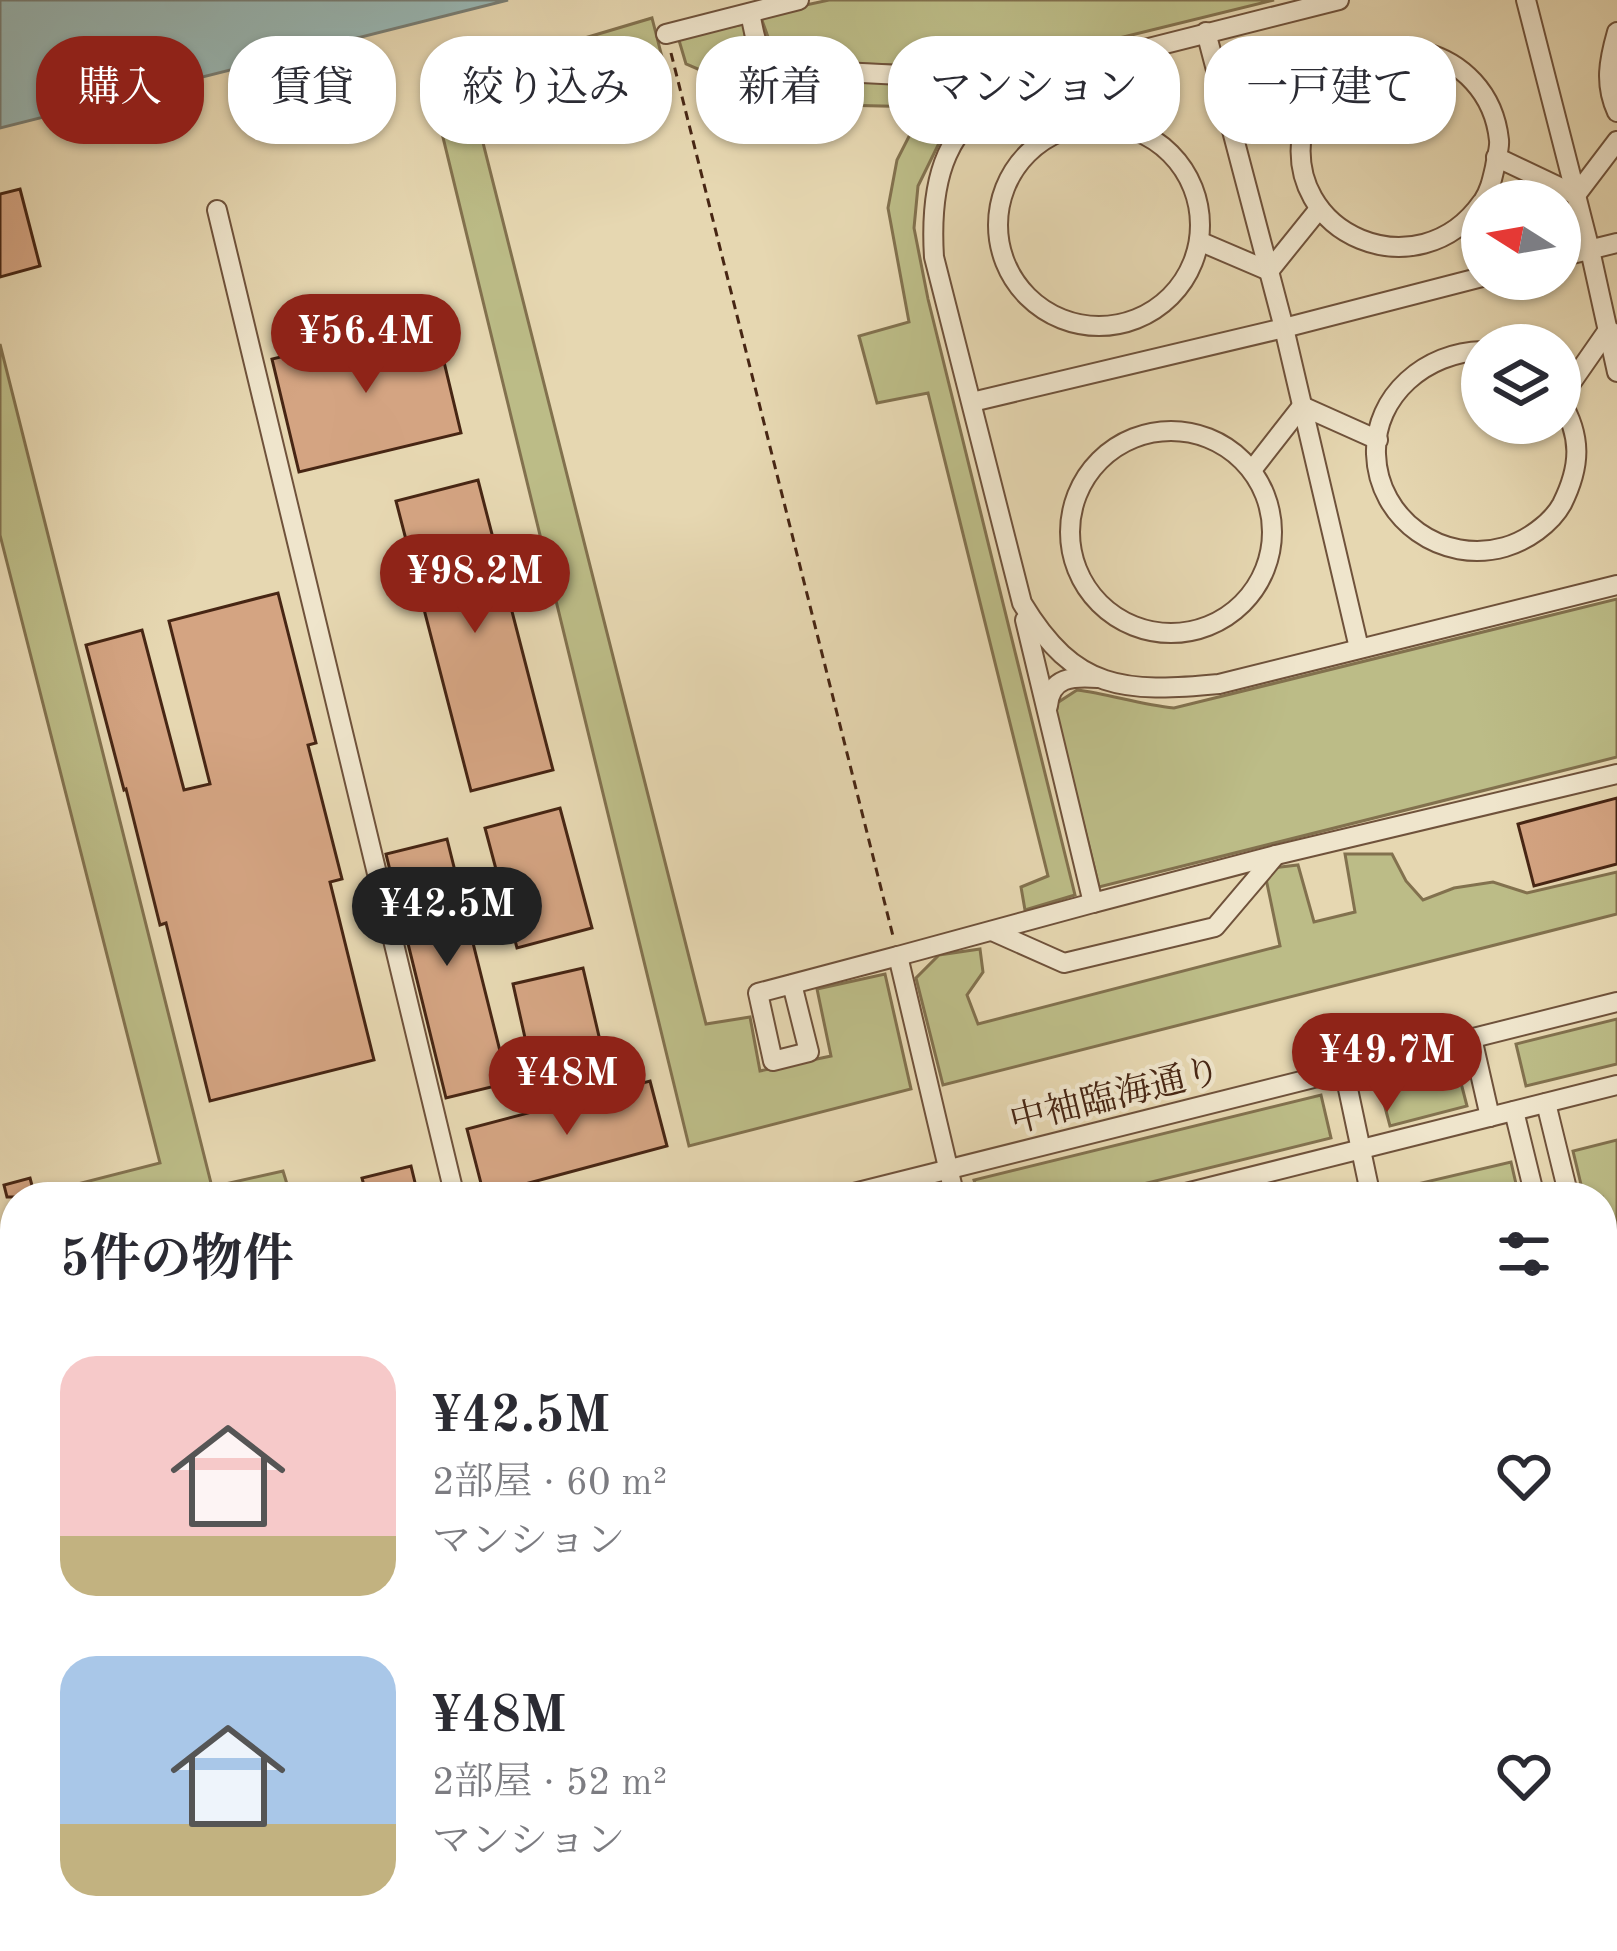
<!DOCTYPE html>
<html lang="ja">
<head>
<meta charset="utf-8">
<style>
	:root { --surface:#fff; --page:#f2f2f3; --text:#2b2b33; --muted:#7c7c81; --accent:#8f2418 }
	body { margin:0; font-family:"Old Standard TT","Noto Serif JP",serif; background:var(--page); color:var(--text); height:100vh; display:flex; flex-direction:column; font-size:45px; white-space:nowrap }
	* { box-sizing:border-box; margin:0 }
	p { font-size:39px; color:var(--muted) }
	.icon { flex:none; width:66px; height:66px; fill:none; stroke:currentColor; stroke-width:2; stroke-linecap:round; stroke-linejoin:round }
	.map { position:relative; flex:1; overflow:hidden }
	.details { position:absolute; left:0px; top:1182px; width:1617px; height:771px; display:flex; flex-direction:column; background:var(--surface); border-radius:48px 48px 0 0; box-shadow:0 3px 9px #0004 }
	.details>* { flex:none }
	.hud { position:absolute; left:36px; top:36px; width:1545px; height:108px; display:flex; gap:24px }
	.needle { width:78px; rotate:281deg }
	.fabs { position:absolute; left:1461px; top:180px; display:grid; gap:24px }
	.fabs a { display:grid; place-items:center; width:120px; height:120px; border-radius:50%; background:var(--surface); box-shadow:0 3px 9px #0004; font-size:60px }
	.price { position:absolute; translate:-50% -102px; padding:0 27px; border-radius:42px; background:var(--accent); color:#fff; font-size:39px; line-height:78px; filter:drop-shadow(0 3px 6px #0008) }
	.price::after { content:''; position:absolute; left:50%; top:72px; width:36px; height:27px; margin-left:-18px; background:inherit; clip-path:polygon(0 0,100% 0,50% 100%) }
	.price.selected { background:#222; color:#fff }
	ul { padding:0; list-style:none }
	li { display:flex; align-items:center; gap:36px; height:300px; padding:0 60px }
	li span { display:grid; place-items:center; flex:none; width:336px; height:240px; border-radius:36px; color:#555 }
	li>.icon { margin-inline-start:auto }
	span .icon { width:144px; height:144px; fill:#fffc; stroke-width:1 }
	li b { font-size:51px }
	h2 { display:flex; justify-content:space-between; align-items:center; height:144px; padding:0 60px; font-size:51px }
	.tag { padding:0 42px; border-radius:48px; background:var(--surface); box-shadow:0 3px 9px #0004; font-size:42px; line-height:108px }
	.tag.selected { background:var(--accent); color:#fff }
	.map>svg:first-child { display:block }
	.green { fill:#bcbc87; stroke:#82714e; stroke-width:3 }
	.water { fill:#99b8b5; stroke:#787e75; stroke-width:3 }
	.building { fill:#d4a482; stroke:#472614; stroke-width:3 }
	.lines { fill:none; stroke-linecap:round; stroke-linejoin:round }
	.minor-casing { stroke:#6f523b; stroke-width:22 }
	.path { stroke:#472614; stroke-width:3; stroke-dasharray:9 6; stroke-linecap:butt }
	.minor { stroke:#efe5cc; stroke-width:18 }
	.labels { text-anchor:middle; stroke-width:9; stroke-linejoin:round; paint-order:stroke }
	.street-label { font-size:36px; fill:#472614; stroke:#efe5cc }
</style>
</head>
<body>
<div class="map">
<svg width="1617" height="1951" viewBox="0 0 1617 1951">
	<rect width="100%" height="100%" fill="#e6d7b1"/>
	<filter id="stains"><feTurbulence type="fractalNoise" baseFrequency=".00167" numOctaves="4"/><feColorMatrix values="0 0 0 0 .2 0 0 0 0 .09 0 0 0 0 .02 0 0 0 .5 -.17"/></filter>
	<radialGradient id="worn" r=".72"><stop offset=".6" stop-color="#630" stop-opacity="0"/><stop offset="1" stop-color="#630" stop-opacity=".3"/></radialGradient>
	<g class="green">
		<path d="M829,0h445l-277,68 -208,-6 -17,-14 -12,-33z"/>
		<path d="M652,18l11,43 -186,58 229,905 44,-7 10,54 71,-15 -14,-67 68,-15 26,115 -222,57 -259,-1062z"/>
		<path d="M744,24c3,30 6,37 34,49l149,9 19,6 7,17 -7,24 -28,57 -4,42 14,71 147,596 -50,15 -4,-23 27,-11 -120,-483 -51,10 -18,-67 50,-14 -21,-114 9,-48 27,-53 -131,-3 -42,-12 -65,-28 -8,-27z"/>
		<path d="M0,344l212,843 71,-16 8,26h-248l-1,-4 118,-30 -160,-628z"/>
		<path d="M1617,599v158l-518,130 -45,-182 23,-15c33,4 63,15 97,18z"/>
		<path d="M1345,854h47l14,27 17,19 31,-12 39,-6 34,11 90,-21v42l-674,171 -27,-107 23,-23 41,-6 3,23 -16,23 11,29 302,-78 -16,-77 34,-4 16,57 41,-10z"/>
		<path d="M1617,1019v45l-91,22 -10,-42z"/>
		<path d="M1454,1056l13,50 -77,20 -13,-49z"/>
		<path d="M1321,1095l10,43 -241,59h-111l-5,-17z"/>
		<path d="M1617,1140v188l-15,-60v-71h-18l-11,-46z"/>
		<path d="M1511,1162l8,35h-117l-2,-9z"/>
		<path d="M1602,1822l15,63v20l-15,3z"/>
		<path d="M15,1896v42h214l3,13h-232v-34z"/>
	</g>
	<g class="water">
		<path d="M0,0h508l-508,128z"/>
		<path d="M15,1588v199l-15,17v-212z"/>
	</g>
	<g class="building">
		<path d="M20,189l20,77 -40,11v-83z"/>
		<path d="M434,320l27,113 -162,39 -27,-113z"/>
		<path d="M478,480l75,290 -82,21 -75,-290z"/>
		<path d="M278,593l38,150 -8,2 34,134 -12,3 44,178 -164,41 -44,-178 -6,2 -34,-136 -2,1 -38,-145 56,-15 42,160 26,-6 -41,-163z"/>
		<path d="M1617,798v66l-83,22 -16,-62z"/>
		<path d="M560,808l32,120 -75,20 -32,-120z"/>
		<path d="M447,839l61,244 -62,15 -60,-244z"/>
		<path d="M583,968l22,94 -71,16 -21,-94z"/>
		<path d="M650,1081l17,65 -183,49 -17,-66z"/>
		<path d="M411,1166l7,29 -51,2 -5,-19z"/>
		<path d="M30,1178l5,19h-28l-3,-12z"/>
		<path d="M1389,1938h61l3,13h-60z"/>
	</g>
	<g class="lines">
		<g class="minor-casing">
			<g id="minor">
				<path d="M1339,0l-321,81c-72,43 -89,95 -84,176l88,346c53,88 102,90 197,81l398,-99"/>
				<path d="M1526,0l64,250 27,122"/>
				<path d="M750,13c6,27 5,45 34,56l234,12"/>
				<path d="M1206,32l78,296 75,320"/>
				<path d="M1617,32c-8,28 -13,52 0,80"/>
				<path d="M666,34l133,-34"/>
				<circle cx="1099" cy="225" r="101"/>
				<path d="M1496,157l80,38 41,-54"/>
				<path d="M1482,202c-63,90 -201,34 -179,-74 2,-12 5,-24 12,-34 53,-78 174,-49 184,46 1,8 -3,19 -4,27 -3,13 -5,23 -12,34"/>
				<path d="M217,210l238,987"/>
				<path d="M1199,241l70,30 50,-62"/>
				<path d="M1560,257l57,-14"/>
				<path d="M1482,351c-55,1 -108,44 -106,103 2,66 67,111 129,93 21,-6 46,-23 57,-43 19,-38 20,-68 -2,-104"/>
				<path d="M1560,399l48,-69 6,3"/>
				<path d="M972,402l312,-74 198,-51"/>
				<circle cx="1171" cy="532" r="101"/>
				<path d="M1252,470l50,-64 76,34"/>
				<path d="M1025,620l68,283 183,-48 341,-81"/>
				<path d="M1048,706c2,-29 25,-30 50,-28"/>
				<path d="M992,931l72,32 151,-36 61,-72"/>
				<path d="M792,984l17,68 -36,9 -15,-68 140,-37"/>
				<path d="M1472,1038l18,79"/>
				<path d="M1344,1070l27,127"/>
				<path d="M1546,1103l23,94"/>
				<path d="M1514,1111l21,86"/>
				<path d="M838,1197l779,-195"/>
				<path d="M955,1197l-57,-241 195,-53"/>
				<path d="M1170,1197l447,-112"/>
				<path d="M0,1292l15,57"/>
				<path d="M1602,1328l15,60"/>
				<path d="M15,1403l-8,2 8,31"/>
				<path d="M1602,1463l15,59"/>
				<path d="M1602,1620l15,-2"/>
				<path d="M1602,1687l15,-3"/>
				<path d="M1617,1739h-3l3,11"/>
				<path d="M0,1905l15,-21"/>
				<path d="M1602,1929l15,-4"/>
				<path d="M242,1938l4,13"/>
				<path d="M397,1938l3,13"/>
				<path d="M597,1938l3,13"/>
				<path d="M779,1938l33,13"/>
				<path d="M865,1938l3,13"/>
				<path d="M1098,1938l1,13"/>
				<path d="M1260,1938l3,13"/>
				<path d="M1510,1938l3,13 52,-13"/>
				<path d="M486,1951l52,-13"/>
				<path d="M692,1951l55,-13"/>
				<path d="M910,1951l1,-13"/>
			</g>
		</g>
		<path class="path" d="M671,53l223,887"/>
		<use href="#minor" class="minor"/>
	</g>
	<g class="labels">
		<g class="street-label">
			<text transform="translate(1115 1094) rotate(-14)" y="13">中袖臨海通り</text>
		</g>
	</g>
	<rect width="100%" height="100%" filter="url(#stains)"/>
	<rect width="100%" height="100%" fill="url(#worn)"/>
</svg>
<div class="fabs">
<a><svg class="needle" viewBox="-14 -14 28 28"><path d="M0-13l5 13h-10z" fill="#e53935"/><path d="M0 13l5-13h-10z" fill="#7c7c81"/></svg></a>
<a><svg class="icon" aria-label="layers" viewBox="0 0 24 24"><path d="M12 4l9 5-9 5-9-5zM3 14l9 5 9-5"/></svg></a>
</div>
<b class="price" style="left:366px;top:396px">¥56.4M</b>
<b class="price" style="left:475px;top:636px">¥98.2M</b>
<b class="price selected" style="left:447px;top:969px">¥42.5M</b>
<b class="price" style="left:1387px;top:1115px">¥49.7M</b>
<b class="price" style="left:567px;top:1138px">¥48M</b>
<div class="hud">
<a class="tag selected">購入</a>
<a class="tag">賃貸</a>
<a class="tag">絞り込み</a>
<a class="tag">新着</a>
<a class="tag">マンション</a>
<a class="tag">一戸建て</a>
</div>
<section class="details">
<h2>5件の物件<svg class="icon" aria-label="filters" viewBox="0 0 24 24"><path d="M4 7h16M4 17h16"/><circle cx="9" cy="7" r="2"/><circle cx="15" cy="17" r="2"/></svg></h2>
<ul>
<li><span style="background:linear-gradient(#f6c9c9 75%,#c2b280 0)"><svg class="icon" aria-label="home" viewBox="0 0 24 24"><path d="M3 11l9-7 9 7M6 9v11h12V9"/></svg></span><div><b>¥42.5M</b><p>2部屋 · 60 m²</p><p>マンション</p></div><svg class="icon" aria-label="heart" viewBox="0 0 24 24"><path d="M12 20l-8-8c-3-5 5-10 8-4 3-6 11-1 8 4z"/></svg></li>
<li><span style="background:linear-gradient(#a9c7e8 70%,#c2b280 0)"><svg class="icon" aria-label="home" viewBox="0 0 24 24"><path d="M3 11l9-7 9 7M6 9v11h12V9"/></svg></span><div><b>¥48M</b><p>2部屋 · 52 m²</p><p>マンション</p></div><svg class="icon" aria-label="heart" viewBox="0 0 24 24"><path d="M12 20l-8-8c-3-5 5-10 8-4 3-6 11-1 8 4z"/></svg></li>
</ul>
</section>
</div>
</body>
</html>
